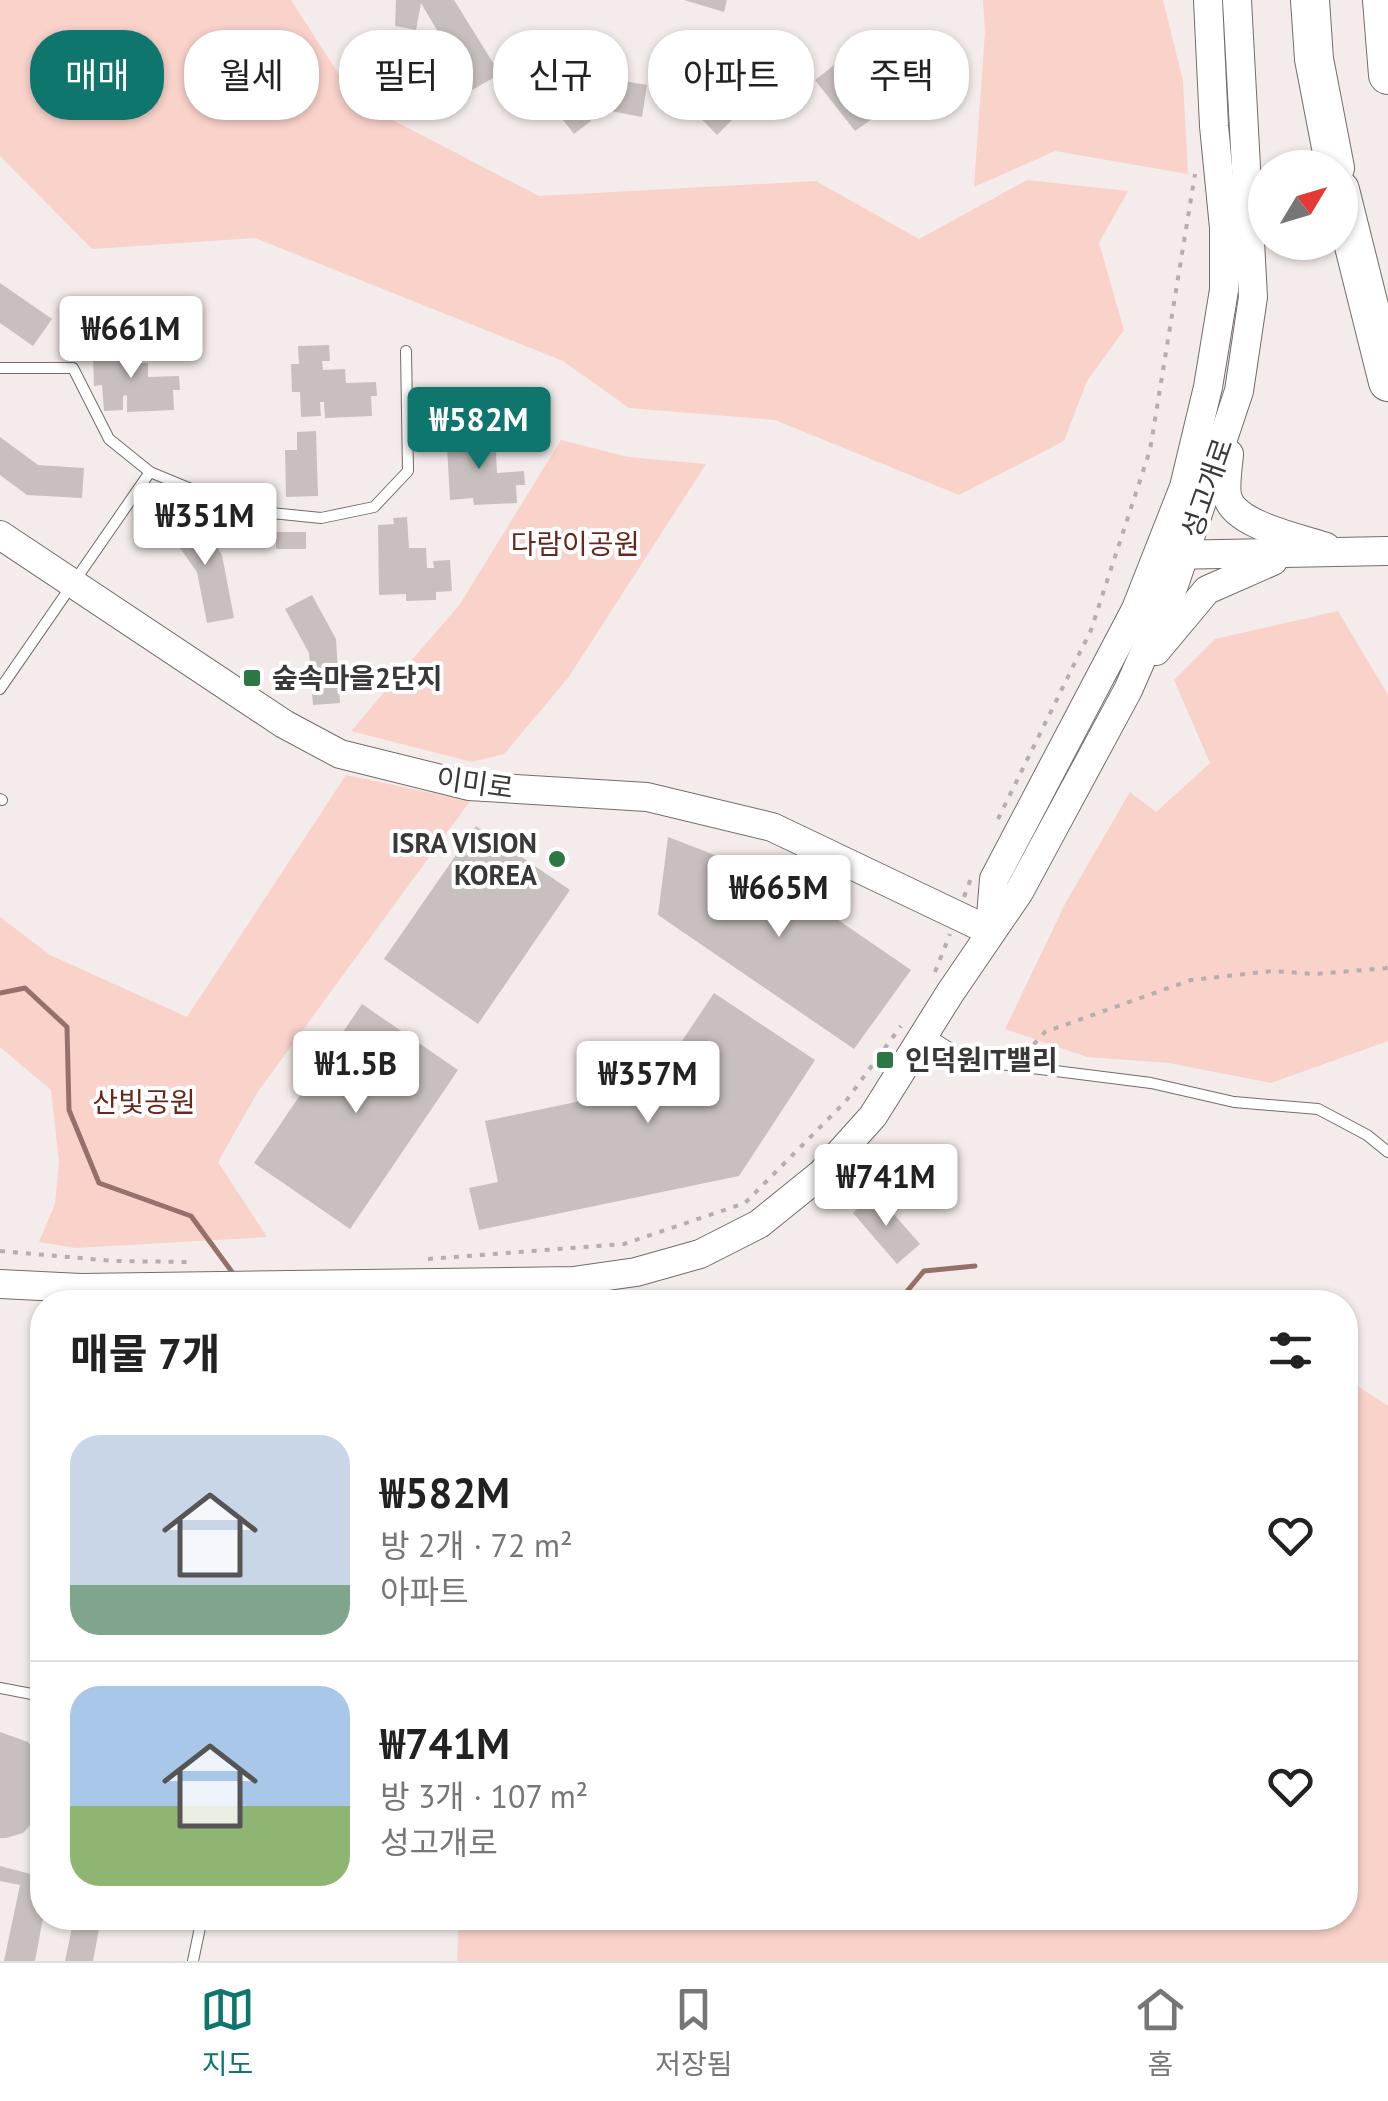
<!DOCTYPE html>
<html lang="ko">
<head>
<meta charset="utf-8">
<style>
	:root { --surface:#fff; --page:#f2f2f2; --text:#222; --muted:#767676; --line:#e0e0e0; --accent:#0f766e }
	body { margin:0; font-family:"PT Sans","Noto Sans KR",sans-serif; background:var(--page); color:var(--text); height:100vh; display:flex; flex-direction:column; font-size:38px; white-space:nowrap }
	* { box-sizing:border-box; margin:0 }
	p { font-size:32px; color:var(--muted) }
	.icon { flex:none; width:55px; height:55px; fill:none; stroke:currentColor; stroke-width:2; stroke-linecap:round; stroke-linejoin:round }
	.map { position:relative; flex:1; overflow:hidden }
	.drawer { position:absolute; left:30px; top:1290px; width:1328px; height:640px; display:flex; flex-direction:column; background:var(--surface); border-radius:40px; box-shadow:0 2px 8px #0004 }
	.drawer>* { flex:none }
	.hud { position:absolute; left:30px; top:30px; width:1330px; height:90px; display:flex; gap:20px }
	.needle { width:65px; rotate:52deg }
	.controls { position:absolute; left:1248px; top:150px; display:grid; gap:20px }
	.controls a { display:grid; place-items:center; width:110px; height:110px; border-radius:50%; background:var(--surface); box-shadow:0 2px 8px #0004; font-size:50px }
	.price { position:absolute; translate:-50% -85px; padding:0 22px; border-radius:10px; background:#fff; color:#222; font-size:32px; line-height:65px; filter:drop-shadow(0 2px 5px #0008) }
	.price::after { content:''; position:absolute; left:50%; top:60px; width:30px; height:22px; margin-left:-15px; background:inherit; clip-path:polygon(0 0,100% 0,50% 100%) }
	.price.active { background:var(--accent); color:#fff }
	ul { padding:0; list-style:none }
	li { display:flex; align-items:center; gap:30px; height:250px; padding:0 40px }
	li+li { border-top:2px solid var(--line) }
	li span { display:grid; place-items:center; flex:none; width:280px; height:200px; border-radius:30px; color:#555 }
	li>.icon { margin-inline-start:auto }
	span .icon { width:120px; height:120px; fill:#fffc; stroke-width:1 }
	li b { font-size:42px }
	h2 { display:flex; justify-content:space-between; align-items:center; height:120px; padding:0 40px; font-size:42px }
	.chip { padding:0 35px; border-radius:40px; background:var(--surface); box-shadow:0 2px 8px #0004; font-size:35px; line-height:90px }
	.chip.active { background:var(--accent); color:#fff }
	.dock { display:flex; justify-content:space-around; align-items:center; height:140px; border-top:2px solid var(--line); background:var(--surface); font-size:28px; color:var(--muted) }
	.dock a { display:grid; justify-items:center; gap:5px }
	.dock .active { color:var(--accent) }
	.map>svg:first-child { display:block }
	.green { fill:#f9d2ca }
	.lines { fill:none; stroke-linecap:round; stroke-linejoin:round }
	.stream { stroke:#96716b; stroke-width:5 }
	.building { fill:#c8c0be }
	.service-casing { stroke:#736c6b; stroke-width:12 }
	.tertiary-casing { stroke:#736c6b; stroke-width:30 }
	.motorway-casing { stroke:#736c6b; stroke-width:40 }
	.path { stroke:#b5aead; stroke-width:4; stroke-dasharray:5 8; stroke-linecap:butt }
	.service { stroke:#fff; stroke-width:10 }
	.tertiary { stroke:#fff; stroke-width:28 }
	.motorway { stroke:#fff; stroke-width:38 }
	.poi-dot { fill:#2d7745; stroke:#fff; stroke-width:4 }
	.labels { text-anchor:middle; stroke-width:8; stroke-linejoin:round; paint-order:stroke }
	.street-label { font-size:28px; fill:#3b3838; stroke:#fff }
	.park-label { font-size:28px; fill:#67271d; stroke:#fff }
	.poi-label { font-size:28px; font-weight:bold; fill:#3b3838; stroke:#fff; text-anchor:start }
</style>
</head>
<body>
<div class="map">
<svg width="1388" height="1961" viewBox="0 0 1388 1961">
	<rect width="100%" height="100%" fill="#f4ecea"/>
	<g class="green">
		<path d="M0,0h291l65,101 183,95 277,-15 103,58 108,-59 101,11 -29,52 25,87 -37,51 -23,60 -105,54 -184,-75 -146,-12 -66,-47 -308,-123 -163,11 -92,-93z"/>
		<path d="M983,0h180l20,81 5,93 -133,-23 -81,36 11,-155z"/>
		<path d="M561,440l67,17 78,7 -138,214 -64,76 -32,8 -121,-31 109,-127z"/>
		<path d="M1338,611l50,84v346l-117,42 -102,-20 -82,-6 -82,-28 61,-127 64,-110 26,20 54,-49 -36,-83 41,-41z"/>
		<path d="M346,775l124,26 -213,292 -39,69 49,75 -191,11 -37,-6 16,-38 4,-43 -8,-71 -51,-43v-130l50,38 137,62z"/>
		<path d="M1345,1378l43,28v555h-931l2,-43h886z"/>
	</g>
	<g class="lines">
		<g class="stream">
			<path d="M0,993l25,-5 42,39 2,83 30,73 92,33 44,60"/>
			<path d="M898,1302l26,-31 51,-5"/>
		</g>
	</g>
	<g class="building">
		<path d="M396,0h58l46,74 -28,16 -51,-87 -5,27 -21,-4z"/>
		<path d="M684,0h43l-3,12z"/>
		<path d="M855,49l15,19 -4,3 62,12 -5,31 -63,-11 12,16 -17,12 -40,-51z"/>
		<path d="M574,52l15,19 -4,3 62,11 -5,32 -63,-12 12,16 -17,13 -40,-51z"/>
		<path d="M708,53l17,17 -4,4 63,4 -2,32 -63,-4 13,14 -15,15 -45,-46z"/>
		<path d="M0,283l52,36 -19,27 -33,-23z"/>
		<path d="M132,339v16h-7v9l23,-1v14l31,-1 1,14h-7l1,20 -47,2v-17l-4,1v14l-19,1 -2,-26 -8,1 -1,-28h8v-18z"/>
		<path d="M329,345l1,16h-8l1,9 22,-1 1,14 30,-1 1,14h-6l1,20 -47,2 -1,-16h-4l1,14 -20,1 -1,-25h-8l-1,-28h8l-1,-18z"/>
		<path d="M484,428l1,15 -8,1 1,9 18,-1 1,21 27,-2 1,14h-9l1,18 -43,2 -1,-7 -23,2 -3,-53h7l-1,-18z"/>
		<path d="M316,431l2,65 -32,1 -1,-47h12v-18z"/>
		<path d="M0,437l38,28 46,3 -2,30 -55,-3 -27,-20z"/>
		<path d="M193,514l29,41 12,63 -27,5 -10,-51 -29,-41z"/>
		<path d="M407,517l2,31h17l1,20h7l-1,-7 17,-1 2,31 -16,1v8l-30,1v-7l-27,1 -1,-70 16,-1 -1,-6z"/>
		<rect x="276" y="532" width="30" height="17"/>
		<path d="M312,595l24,44 4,64 -27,2 -4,-52 -24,-44z"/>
		<path d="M476,826l94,64 -92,134 -94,-65z"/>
		<path d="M668,837l112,43 131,90 -57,79 -196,-134z"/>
		<path d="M714,993l101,67 -76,116 -260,54 -10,-42 29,-6 -13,-61 167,-35z"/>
		<path d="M362,1004l96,66 -108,159 -96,-66z"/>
		<path d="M875,1193l45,51 -23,20 -44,-51z"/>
		<path d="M0,1732l28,10 14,17v53l-19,21 -17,5h-6z"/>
		<path d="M0,1866l42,11 1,41 -8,43h-31l16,-76 -20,-4z"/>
		<path d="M74,1918h27l-8,43h-28z"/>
	</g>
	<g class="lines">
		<g class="service-casing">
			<g id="service">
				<path d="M0,368h73l36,71 41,33"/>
				<path d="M0,689l150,-217 92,38 79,8 53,-11 34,-36 -2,-120"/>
				<path d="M0,799l2,1"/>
				<path d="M926,1033l32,20 26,9 167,21 83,19 84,7 49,26 21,17"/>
				<path d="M0,1688l42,8"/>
				<path d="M193,1961l9,-43"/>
			</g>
		</g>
		<g class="tertiary-casing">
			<g id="tertiary">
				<path d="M1229,454c-1,13 -4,29 -2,41 5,30 73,43 99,52"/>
				<path d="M0,535l284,189 56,30 129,32 178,11 125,30 218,104"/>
				<path d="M1169,555l219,-4"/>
				<path d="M1156,651l51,-61 66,-29"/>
				<path d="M990,929l4,-50 142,-270 48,-122 24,-100 16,-97v-62l-10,-102 -6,-126"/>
				<path d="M0,1284l81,4 492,-7 63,-9 64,-18 59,-30 62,-50 52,-58 77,-123 69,-101 109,-202 46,-105 65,-194 14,-94 -16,-297"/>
			</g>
		</g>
		<g class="motorway-casing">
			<g id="motorway">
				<path d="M1310,0l4,59 21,109"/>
				<path d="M1382,0l6,75"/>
				<path d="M1340,190l48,192"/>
			</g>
		</g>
		<g class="path">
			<path d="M998,819l93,-189 59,-180 45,-276"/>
			<path d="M964,897l7,-19"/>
			<path d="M935,972l15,-38"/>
			<path d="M1025,1054l20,-22 146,-52 81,-9 43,3 73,-6"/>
			<path d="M0,1251l114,10 75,1"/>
			<path d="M428,1259l196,-15 121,-41 101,-102 55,-75"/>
		</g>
		<use href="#service" class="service"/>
		<use href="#tertiary" class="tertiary"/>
		<use href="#motorway" class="motorway"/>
	</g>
	<g class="poi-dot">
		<rect x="242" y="668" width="20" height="20" rx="5"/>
		<circle cx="557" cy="859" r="10"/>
		<rect x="875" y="1050" width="20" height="20" rx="5"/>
	</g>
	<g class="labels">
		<g class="street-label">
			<text transform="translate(1207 488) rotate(-71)" y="10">성고개로</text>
			<text transform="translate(475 783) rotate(8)" y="10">이미로</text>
		</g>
		<g class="park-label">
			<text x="575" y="554">다람이공원</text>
			<text x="144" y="1112">산빛공원</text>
		</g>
		<g class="poi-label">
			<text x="272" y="688">숲속마을2단지</text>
			<text x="537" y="853" text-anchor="end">ISRA VISION<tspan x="537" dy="32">KOREA</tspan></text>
			<text x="905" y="1070">인덕원IT밸리</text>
		</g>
	</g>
</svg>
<div class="controls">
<a><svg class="needle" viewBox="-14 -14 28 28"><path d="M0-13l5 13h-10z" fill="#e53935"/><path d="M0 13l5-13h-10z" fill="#767676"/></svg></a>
</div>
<b class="price" style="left:131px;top:381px">₩661M</b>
<b class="price active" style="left:479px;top:472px">₩582M</b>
<b class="price" style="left:205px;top:568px">₩351M</b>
<b class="price" style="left:779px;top:940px">₩665M</b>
<b class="price" style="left:356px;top:1116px">₩1.5B</b>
<b class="price" style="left:648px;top:1126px">₩357M</b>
<b class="price" style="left:886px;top:1229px">₩741M</b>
<div class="hud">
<a class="chip active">매매</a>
<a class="chip">월세</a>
<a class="chip">필터</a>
<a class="chip">신규</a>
<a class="chip">아파트</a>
<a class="chip">주택</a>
</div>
<section class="drawer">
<h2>매물 7개<svg class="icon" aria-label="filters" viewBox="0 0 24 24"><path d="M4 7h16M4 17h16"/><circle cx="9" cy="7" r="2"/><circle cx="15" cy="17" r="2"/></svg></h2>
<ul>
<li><span style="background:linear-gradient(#c9d6e8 75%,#7fa58c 0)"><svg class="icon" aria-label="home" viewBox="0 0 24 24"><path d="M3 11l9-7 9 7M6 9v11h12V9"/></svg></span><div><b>₩582M</b><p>방 2개 · 72 m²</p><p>아파트</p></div><svg class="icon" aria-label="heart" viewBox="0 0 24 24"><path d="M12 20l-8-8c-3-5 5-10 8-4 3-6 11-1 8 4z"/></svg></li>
<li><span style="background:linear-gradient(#a9c7e8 60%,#8fb573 0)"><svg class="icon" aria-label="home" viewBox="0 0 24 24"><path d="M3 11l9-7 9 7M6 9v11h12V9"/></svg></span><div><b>₩741M</b><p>방 3개 · 107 m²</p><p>성고개로</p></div><svg class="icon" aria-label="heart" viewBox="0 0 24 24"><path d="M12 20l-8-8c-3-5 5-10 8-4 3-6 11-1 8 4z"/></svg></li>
</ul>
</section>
</div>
<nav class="dock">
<a class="active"><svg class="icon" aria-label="map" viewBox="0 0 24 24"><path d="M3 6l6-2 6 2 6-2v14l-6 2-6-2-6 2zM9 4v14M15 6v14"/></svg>지도</a>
<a><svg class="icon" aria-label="saved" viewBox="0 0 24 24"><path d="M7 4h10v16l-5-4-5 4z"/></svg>저장됨</a>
<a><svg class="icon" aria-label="home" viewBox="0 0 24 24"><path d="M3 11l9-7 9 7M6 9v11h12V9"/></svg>홈</a>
</nav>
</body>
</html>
